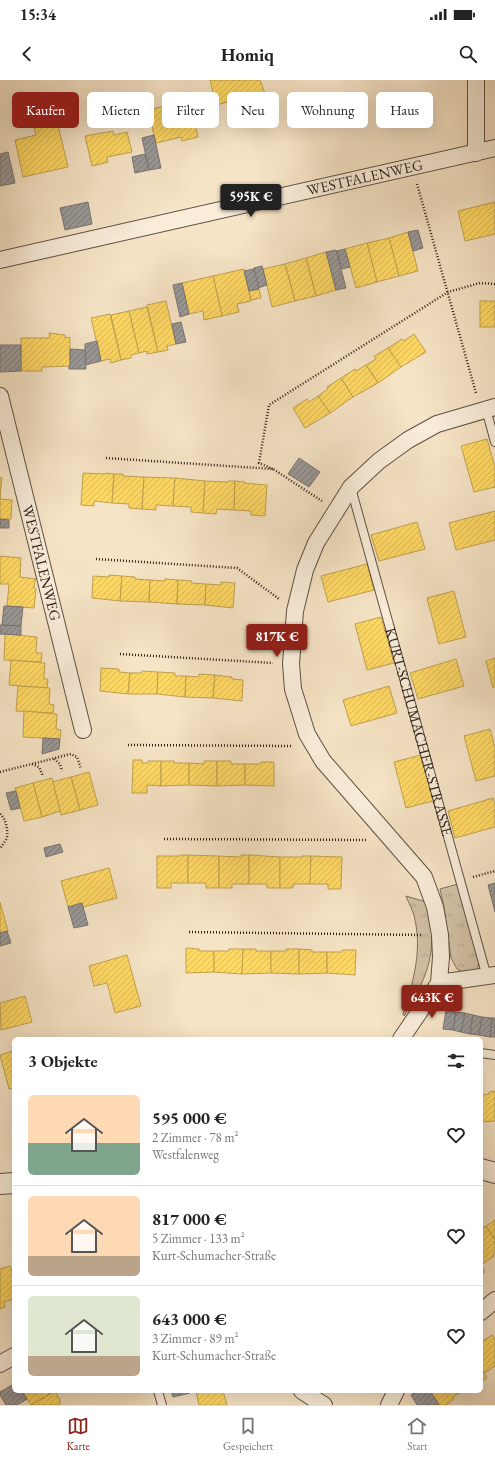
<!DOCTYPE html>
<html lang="de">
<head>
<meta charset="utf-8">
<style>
	:root { --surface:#fff; --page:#f6f6f6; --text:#222; --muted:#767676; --line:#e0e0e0; --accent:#8f2418 }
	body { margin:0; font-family:"EB Garamond",serif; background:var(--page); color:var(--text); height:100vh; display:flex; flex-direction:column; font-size:15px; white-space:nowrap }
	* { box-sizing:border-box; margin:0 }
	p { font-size:13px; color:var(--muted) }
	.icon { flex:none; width:22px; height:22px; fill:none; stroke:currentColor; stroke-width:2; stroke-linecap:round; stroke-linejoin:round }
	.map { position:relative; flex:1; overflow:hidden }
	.panel { position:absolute; left:12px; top:957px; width:471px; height:356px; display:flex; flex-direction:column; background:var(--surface); border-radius:6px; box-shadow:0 4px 16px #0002 }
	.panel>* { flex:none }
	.guide { position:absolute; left:12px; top:12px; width:471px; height:36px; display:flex; gap:8px }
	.price { position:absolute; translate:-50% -34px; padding:0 9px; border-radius:4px; background:var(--accent); color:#fff; font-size:13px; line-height:26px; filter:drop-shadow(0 1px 2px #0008) }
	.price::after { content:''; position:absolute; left:50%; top:24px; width:12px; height:9px; margin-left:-6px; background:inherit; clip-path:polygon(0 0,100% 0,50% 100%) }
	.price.active { background:#222; color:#fff }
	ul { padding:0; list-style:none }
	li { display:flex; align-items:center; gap:12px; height:100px; padding:0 16px }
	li+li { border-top:1px solid var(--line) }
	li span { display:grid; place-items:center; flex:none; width:112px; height:80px; border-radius:6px; color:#555 }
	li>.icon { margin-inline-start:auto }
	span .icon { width:48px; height:48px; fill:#fffc; stroke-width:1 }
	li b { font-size:17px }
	h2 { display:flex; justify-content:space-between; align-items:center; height:48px; padding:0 16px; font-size:17px }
	.pill { padding:0 14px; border-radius:6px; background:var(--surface); box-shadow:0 4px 16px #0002; font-size:14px; line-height:36px }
	.pill.active { background:var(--accent); color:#fff }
	.status { display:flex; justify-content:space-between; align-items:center; height:28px; padding:0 20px; background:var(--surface); direction:ltr }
	.status svg { height:11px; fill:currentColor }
	header { display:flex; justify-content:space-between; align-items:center; height:52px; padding:0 16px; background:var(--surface); font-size:18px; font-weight:700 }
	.tab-bar { display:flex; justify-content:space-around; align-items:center; height:56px; border-top:1px solid var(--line); background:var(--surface); font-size:11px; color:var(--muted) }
	.tab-bar a { display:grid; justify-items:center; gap:2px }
	.tab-bar .active { color:var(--accent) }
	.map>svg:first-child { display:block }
	.grass { fill:url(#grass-tufts); stroke:#807160 }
	.homes { fill:url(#homes-hatch); stroke:#c0a14f }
	.industry { fill:url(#industry-hatch); stroke:#797472 }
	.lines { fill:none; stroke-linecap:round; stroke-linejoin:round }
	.service-casing { stroke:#5f5044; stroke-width:10 }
	.minor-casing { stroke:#5f5044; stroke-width:18 }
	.tertiary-casing { stroke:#5f5044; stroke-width:22 }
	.path { stroke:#2d1f18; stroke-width:2.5; stroke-dasharray:1 2; stroke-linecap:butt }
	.service { stroke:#f9edda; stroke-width:8 }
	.minor { stroke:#f9edda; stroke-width:16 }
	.tertiary { stroke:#f9edda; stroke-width:20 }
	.labels { text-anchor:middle; stroke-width:4; stroke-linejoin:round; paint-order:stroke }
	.street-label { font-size:15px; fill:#2d1f18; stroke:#f9edda }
</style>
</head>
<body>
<div class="status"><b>15:34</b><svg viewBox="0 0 49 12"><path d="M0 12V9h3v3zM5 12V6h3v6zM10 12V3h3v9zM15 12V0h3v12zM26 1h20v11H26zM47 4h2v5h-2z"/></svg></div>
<header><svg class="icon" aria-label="back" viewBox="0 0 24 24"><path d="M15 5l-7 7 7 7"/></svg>Homiq<svg class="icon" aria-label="search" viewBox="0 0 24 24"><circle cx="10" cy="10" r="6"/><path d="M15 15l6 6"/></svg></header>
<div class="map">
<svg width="495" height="1325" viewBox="0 0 495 1325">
	<defs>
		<pattern id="grass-tufts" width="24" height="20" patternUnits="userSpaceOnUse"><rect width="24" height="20" fill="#d4c3a8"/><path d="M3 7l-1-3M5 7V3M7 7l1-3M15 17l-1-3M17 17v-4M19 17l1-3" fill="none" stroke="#b6a790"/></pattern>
		<pattern id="homes-hatch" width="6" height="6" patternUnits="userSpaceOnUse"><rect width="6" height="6" fill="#ffd966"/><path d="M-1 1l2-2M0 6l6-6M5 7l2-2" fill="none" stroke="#dbba58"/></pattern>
		<pattern id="industry-hatch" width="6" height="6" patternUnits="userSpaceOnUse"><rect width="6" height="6" fill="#999"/><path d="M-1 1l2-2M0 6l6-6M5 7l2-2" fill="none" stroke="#7d7c7c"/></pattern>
	</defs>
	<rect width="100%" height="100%" fill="#f6e4c6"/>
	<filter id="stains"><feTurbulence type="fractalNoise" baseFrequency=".005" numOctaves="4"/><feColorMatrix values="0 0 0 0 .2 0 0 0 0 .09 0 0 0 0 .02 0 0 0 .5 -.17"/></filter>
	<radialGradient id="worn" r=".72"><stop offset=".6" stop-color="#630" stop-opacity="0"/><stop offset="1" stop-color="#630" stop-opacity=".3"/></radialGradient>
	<g class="grass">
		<path d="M458,804l21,75 -1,8 -5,6h-8l-8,-4 -6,-11 -7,-51 -4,-18z"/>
		<path d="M406,816l20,6c13,48 3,72 -22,114l-1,-2c10,-31 19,-62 12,-94 -1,-8 -6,-16 -9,-24z"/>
	</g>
	<g class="homes">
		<path d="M210,0h50l13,35 -19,8 -8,-20 3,-1 -3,-7 -15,4v2l-15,4z"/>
		<path d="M174,24l1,4 16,-3 7,32 -16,4 -1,-4 -25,6 -8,-33z"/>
		<path d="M54,28l14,59 -45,10 -8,-37 21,-5 -6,-22z"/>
		<path d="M113,51l1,4 13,-3 5,20 -25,5 1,5 -16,4 -7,-30z"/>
		<path d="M495,122v32l-30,7 -7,-30z"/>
		<path d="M408,152l10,39 -19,5 -10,-38z"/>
		<path d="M389,158l10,38 -22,6 -10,-39z"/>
		<path d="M367,163l10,39 -21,6 -11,-39z"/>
		<path d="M326,172l10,38 -20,6 -10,-38z"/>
		<path d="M306,178l10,38 -21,5 -10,-37z"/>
		<path d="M285,184l10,37 -23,6 -9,-38z"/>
		<path d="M244,189l7,32 -14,3 2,8 -17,4 -9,-40z"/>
		<path d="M213,196l9,40 -18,4 -1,-9 -14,3 -7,-31z"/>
		<path d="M259,209l2,9 -10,2 -2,-9z"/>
		<path d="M166,221l10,43 -9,2 1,4 -10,2 -11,-47z"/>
		<rect x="480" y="221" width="15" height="26"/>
		<path d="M147,227l11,45 -11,2v-3l-8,2 -10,-42z"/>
		<path d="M129,231l10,42 -8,2v3l-10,2 -10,-45z"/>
		<path d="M110,234l11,46 -10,3 -1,-4 -9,2 -10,-43z"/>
		<path d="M49,253l16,2v3l5,-1v29l-28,1v4h-21v-33h29z"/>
		<path d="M414,254l12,18 -25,15 -13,-19 14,-9 2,2z"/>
		<path d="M388,268l13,19 -23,16 -12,-18 10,-6 -2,-3z"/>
		<path d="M366,285l12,18 -25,14 -12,-19 14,-9 1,2z"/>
		<path d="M341,298l12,19 -23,16 -12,-17 10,-7 -1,-2z"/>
		<path d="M318,316l12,17 -25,15 -12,-20 14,-9 2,3z"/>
		<path d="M487,359l8,28v20l-21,5 -13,-46z"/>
		<path d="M83,393l23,1v-1l8,1 -2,29 -18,-2v5l-13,-1z"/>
		<path d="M114,394h9v2l21,1 -2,32 -13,-1v-4l-17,-1z"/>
		<path d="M0,397l2,1 -2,21 12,1 -1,19h-11z"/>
		<path d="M144,397l31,1 -2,28 -17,-1v5l-14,-1z"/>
		<path d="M175,398l30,3 -2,32 -12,-1v-5l-18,-1z"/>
		<path d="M205,401l23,1v-1h7l-1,29 -17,-1 -1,5 -13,-1z"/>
		<path d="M235,401l10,1 -1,1 23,2 -2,31 -14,-1v-4l-17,-1z"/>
		<path d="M495,431v29l-39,10 -7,-27z"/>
		<path d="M417,442l8,27 -46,12 -8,-26z"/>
		<path d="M0,476l21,2 -1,19 17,2 -2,1 -1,8 2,1 -2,19 -27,-2 2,-22h-9z"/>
		<path d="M367,484l7,26 -46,12 -7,-26z"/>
		<path d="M109,495l13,1 -2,25 -28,-3 1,-22 16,1z"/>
		<path d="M122,496l13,1v2l15,1 -1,22 -29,-1z"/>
		<path d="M165,499l13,1 -1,24 -28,-2 1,-22 15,1z"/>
		<path d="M178,500l14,1 -1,2 15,1 -1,21 -28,-1z"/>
		<path d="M221,502l14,1 -2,25 -28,-3 1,-21 15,1z"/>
		<path d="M454,511l12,46 -27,7 -12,-46z"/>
		<path d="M381,537l13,46 -27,7 -12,-46z"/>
		<path d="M5,554l32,3 -1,16h6l-1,9 -37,-2z"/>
		<path d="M495,578v29l-2,1 -7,-27z"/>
		<path d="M456,579l8,27 -46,13 -8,-26z"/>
		<path d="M11,580l34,3 -1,16h4l-1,9 -38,-3z"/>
		<path d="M101,588l18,1v3l11,1 -2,21 -28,-3z"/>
		<path d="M142,591l16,1 -1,22h-29l2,-21h12z"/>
		<path d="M158,592l17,1v3h11l-1,21 -28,-3z"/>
		<path d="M199,594l16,1 -2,23 -28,-1 1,-21 13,1z"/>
		<path d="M215,595l17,2v2l11,1 -1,21 -29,-3z"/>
		<path d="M18,606l32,2 -1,16 5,1 -1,8 -37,-2z"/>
		<path d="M389,606l8,27 -46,13 -8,-26z"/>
		<path d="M24,631l33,3 -1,15 5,1 -1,9 -37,-2z"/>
		<path d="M490,649l5,19v28l-19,5 -12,-45z"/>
		<path d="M421,675l12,46 -27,7 -12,-46z"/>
		<path d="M133,680h9v3h6v-2h13v25l-14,-1v8h-15z"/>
		<path d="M161,681h13v2h15v22l-28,1z"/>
		<path d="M204,681h13v25l-28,-1v-22l15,1z"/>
		<path d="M217,681h14v3h14v21l-28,1z"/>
		<path d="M261,682h13v24l-29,-1v-21h16z"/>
		<path d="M89,692l9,33 -18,5 -9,-33z"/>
		<path d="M71,697l9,33 -19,5 -9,-33z"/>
		<path d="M52,698l8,33 -18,6 -9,-34z"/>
		<path d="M33,703l9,34 -18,4 -9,-33z"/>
		<path d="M493,718l2,6v23l-40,11 -7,-27z"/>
		<path d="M180,775h8v28h-17v5h-14v-32h23z"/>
		<path d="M188,775l31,1v32h-13v-5h-18z"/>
		<path d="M241,775h8v29h-17v4h-13v-32l22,1z"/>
		<path d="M249,775l31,2v31h-13v-4h-18z"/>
		<path d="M302,776h9l-1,28h-17v4h-13v-31h22z"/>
		<path d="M311,776l31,1 -1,32h-13v-5h-18z"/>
		<path d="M109,788l8,30 -34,9 -1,-4 -14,4 -7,-26z"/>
		<path d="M0,822l8,29 -8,2z"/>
		<path d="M186,868l13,1v2h15v21l-28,1z"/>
		<path d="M229,869h14l-1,25 -28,-2v-21h15z"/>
		<path d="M243,869h13v2h15v22l-29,1z"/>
		<path d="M286,869h13v25l-28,-1v-22h15z"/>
		<path d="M299,869l13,1v2h15v21l-28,1z"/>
		<path d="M342,870h14l-1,25 -28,-2v-21h15z"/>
		<path d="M127,875l14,51 -26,7 -8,-30 -13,3 -5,-20z"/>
		<path d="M25,916l7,26 -31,8 -1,-27z"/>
		<path d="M13,971l1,37 -5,1 -9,-34z"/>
		<path d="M495,1011v30l-14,1v-27l8,-1v-2z"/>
		<path d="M495,1140v20l-9,-14z"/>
		<path d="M486,1146l9,14v12l-2,2 1,2 -13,9v-36z"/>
		<path d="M481,1185l4,7 -4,3z"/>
		<path d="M10,1186l4,12v21l-10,3 1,5 -5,2v-40z"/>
		<path d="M492,1255l3,4v27l-11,7 -3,-5v-26z"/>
		<path d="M481,1288l6,10 -6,4z"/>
		<path d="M22,1311h33l-24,14z"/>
		<path d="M55,1311l5,9v5h-29z"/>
		<path d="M196,1311h27l4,14h-28z"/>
		<path d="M430,1311h33l-10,6 1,2 -8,6h-7z"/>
	</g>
	<g class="industry">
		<path d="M154,55l7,33 -12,2 -7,-32z"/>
		<path d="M8,72l7,31 -15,3v-32z"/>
		<path d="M145,74l4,16 -14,3 -3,-16z"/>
		<path d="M88,122l4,22 -27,6 -5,-22z"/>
		<path d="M418,150l5,18 -10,3 -5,-19z"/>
		<path d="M345,169l5,18 -8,2 -5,-18z"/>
		<path d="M336,170l10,38 -10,2 -10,-38z"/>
		<path d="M262,186l5,19 -9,3 -4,-20z"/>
		<path d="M254,189l5,20 -10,2 -5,-20z"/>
		<path d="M182,203l7,31 -9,3 -7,-32z"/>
		<path d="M181,242l5,20 -10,2 -4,-20z"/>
		<path d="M97,261l4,20 -16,4v-21z"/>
		<path d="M0,265h21v26l-21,1z"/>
		<path d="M70,269l15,1 1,19h-17v-3h1z"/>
		<path d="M299,378l21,14 -11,15 -21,-13z"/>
		<path d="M0,439l9,1v8h-9z"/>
		<path d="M4,526l19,1 -2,19 -19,-1z"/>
		<path d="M0,545l21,1v9l-21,-1z"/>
		<path d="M43,658l17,1 -1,10 -17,5z"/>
		<path d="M16,711l4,17 -9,2 -5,-17z"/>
		<path d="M60,764l3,8 -17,5 -2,-9z"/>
		<path d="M495,803v29l-7,-27z"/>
		<path d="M82,823l6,22 -14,3 -6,-21z"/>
		<path d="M7,851l4,12 -11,3v-13z"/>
		<path d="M446,930l10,2 -3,18 -10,-1z"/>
		<path d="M456,932l9,1 -4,19 -8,-2z"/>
		<path d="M465,933l8,2 -3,19 -9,-2z"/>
		<path d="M473,935l9,2 -3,18 -9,-1z"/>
		<path d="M482,937l10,1 -2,19 -11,-2z"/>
		<path d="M492,938h3v19h-5z"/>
		<path d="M14,1304v7h8l5,8 -10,6h-11l-6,-10v-3z"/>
		<path d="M171,1311h19v2l-17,4z"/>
		<path d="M417,1311h13l9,13 -2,1h-20l-6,-10z"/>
	</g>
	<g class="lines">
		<g class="service-casing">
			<g id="service">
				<path d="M486,329l9,33"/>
				<path id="s1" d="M351,408l136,489"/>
				<path d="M481,973l14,2"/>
				<path d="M158,1311l4,14"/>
			</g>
		</g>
		<g class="minor-casing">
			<g id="minor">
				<path d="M476,0v73"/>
				<path id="s2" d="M0,180l495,-112"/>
				<path id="s3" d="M0,316l83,334"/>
				<path d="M439,903l56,-8"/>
				<path d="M401,959l38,-56 2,-26 -1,-22 -5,-28 -11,-30 -101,-116 -16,-27 -14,-45 -2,-25 4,-53 10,-41 11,-27 35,-56 28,-26 29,-21 29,-16 58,-17"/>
				<path d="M481,1232l14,-12"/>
				<path d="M0,1284l14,-8"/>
				<path d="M302,1311l22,14"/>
				<path d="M389,1325l7,-14"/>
			</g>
		</g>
		<g class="tertiary-casing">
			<g id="tertiary">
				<path d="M481,1089l14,4"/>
				<path d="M0,1104l14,-1"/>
			</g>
		</g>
		<g class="path">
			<path d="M417,104l59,209"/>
			<path d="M106,378l167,11 49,32"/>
			<path d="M273,389l-14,-6 10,-58 179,-113 32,-9 15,1"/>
			<path d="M96,479l141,9 42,31"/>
			<path d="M120,574l153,9"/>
			<path d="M128,665l165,1"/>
			<path d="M54,679l6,5 2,7"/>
			<path d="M32,684l7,3 4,9"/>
			<path d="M0,692l71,-18 6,3 4,12"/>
			<path d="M0,734c6,5 8,15 7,23 -1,4 -5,8 -7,12"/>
			<path d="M164,759l203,1"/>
			<path d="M473,797l22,-6"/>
			<path d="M189,852l233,3"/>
		</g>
		<use href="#service" class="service"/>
		<use href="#minor" class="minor"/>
		<use href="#tertiary" class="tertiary"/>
	</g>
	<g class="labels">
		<g class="street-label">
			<text dy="5" stroke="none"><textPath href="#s2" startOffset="374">WESTFALENWEG</textPath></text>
			<text dy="5" stroke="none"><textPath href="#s3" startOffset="172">WESTFALENWEG</textPath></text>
			<text dy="5" stroke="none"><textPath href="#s1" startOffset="253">KURT-SCHUMACHER-STRASSE</textPath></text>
		</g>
	</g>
	<rect width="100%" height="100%" filter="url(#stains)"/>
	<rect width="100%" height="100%" fill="url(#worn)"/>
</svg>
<b class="price active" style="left:251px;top:138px">595K €</b>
<b class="price" style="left:277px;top:578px">817K €</b>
<b class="price" style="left:432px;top:939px">643K €</b>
<div class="guide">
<a class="pill active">Kaufen</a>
<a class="pill">Mieten</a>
<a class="pill">Filter</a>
<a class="pill">Neu</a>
<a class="pill">Wohnung</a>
<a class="pill">Haus</a>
</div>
<section class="panel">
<h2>3 Objekte<svg class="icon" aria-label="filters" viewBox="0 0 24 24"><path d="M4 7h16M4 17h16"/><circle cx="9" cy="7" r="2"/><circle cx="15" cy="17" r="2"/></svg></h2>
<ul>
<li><span style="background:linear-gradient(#ffd9b3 60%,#7fa58c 0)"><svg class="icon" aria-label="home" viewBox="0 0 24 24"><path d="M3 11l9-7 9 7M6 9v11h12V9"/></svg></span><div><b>595 000 €</b><p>2 Zimmer · 78 m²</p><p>Westfalenweg</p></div><svg class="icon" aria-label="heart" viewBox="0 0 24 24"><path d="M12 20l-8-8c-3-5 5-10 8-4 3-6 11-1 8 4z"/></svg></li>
<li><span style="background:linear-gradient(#ffd9b3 75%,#b9a48a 0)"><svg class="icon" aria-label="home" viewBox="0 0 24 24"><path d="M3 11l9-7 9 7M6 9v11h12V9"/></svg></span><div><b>817 000 €</b><p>5 Zimmer · 133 m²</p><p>Kurt-Schumacher-Straße</p></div><svg class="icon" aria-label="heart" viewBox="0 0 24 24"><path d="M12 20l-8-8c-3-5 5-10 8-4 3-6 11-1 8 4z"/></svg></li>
<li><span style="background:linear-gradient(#dfe7d0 75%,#b9a48a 0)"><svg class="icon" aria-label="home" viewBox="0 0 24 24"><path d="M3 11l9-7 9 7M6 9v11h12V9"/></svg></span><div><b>643 000 €</b><p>3 Zimmer · 89 m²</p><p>Kurt-Schumacher-Straße</p></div><svg class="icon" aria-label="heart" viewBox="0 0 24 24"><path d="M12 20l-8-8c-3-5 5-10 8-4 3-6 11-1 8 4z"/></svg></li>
</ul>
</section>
</div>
<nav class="tab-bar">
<a class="active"><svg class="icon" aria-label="map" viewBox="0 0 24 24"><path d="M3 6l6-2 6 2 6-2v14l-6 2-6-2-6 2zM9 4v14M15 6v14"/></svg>Karte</a>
<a><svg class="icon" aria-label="saved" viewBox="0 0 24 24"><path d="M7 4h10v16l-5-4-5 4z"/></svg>Gespeichert</a>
<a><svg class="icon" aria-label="home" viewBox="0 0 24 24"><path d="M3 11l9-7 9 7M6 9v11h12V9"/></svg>Start</a>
</nav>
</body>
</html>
